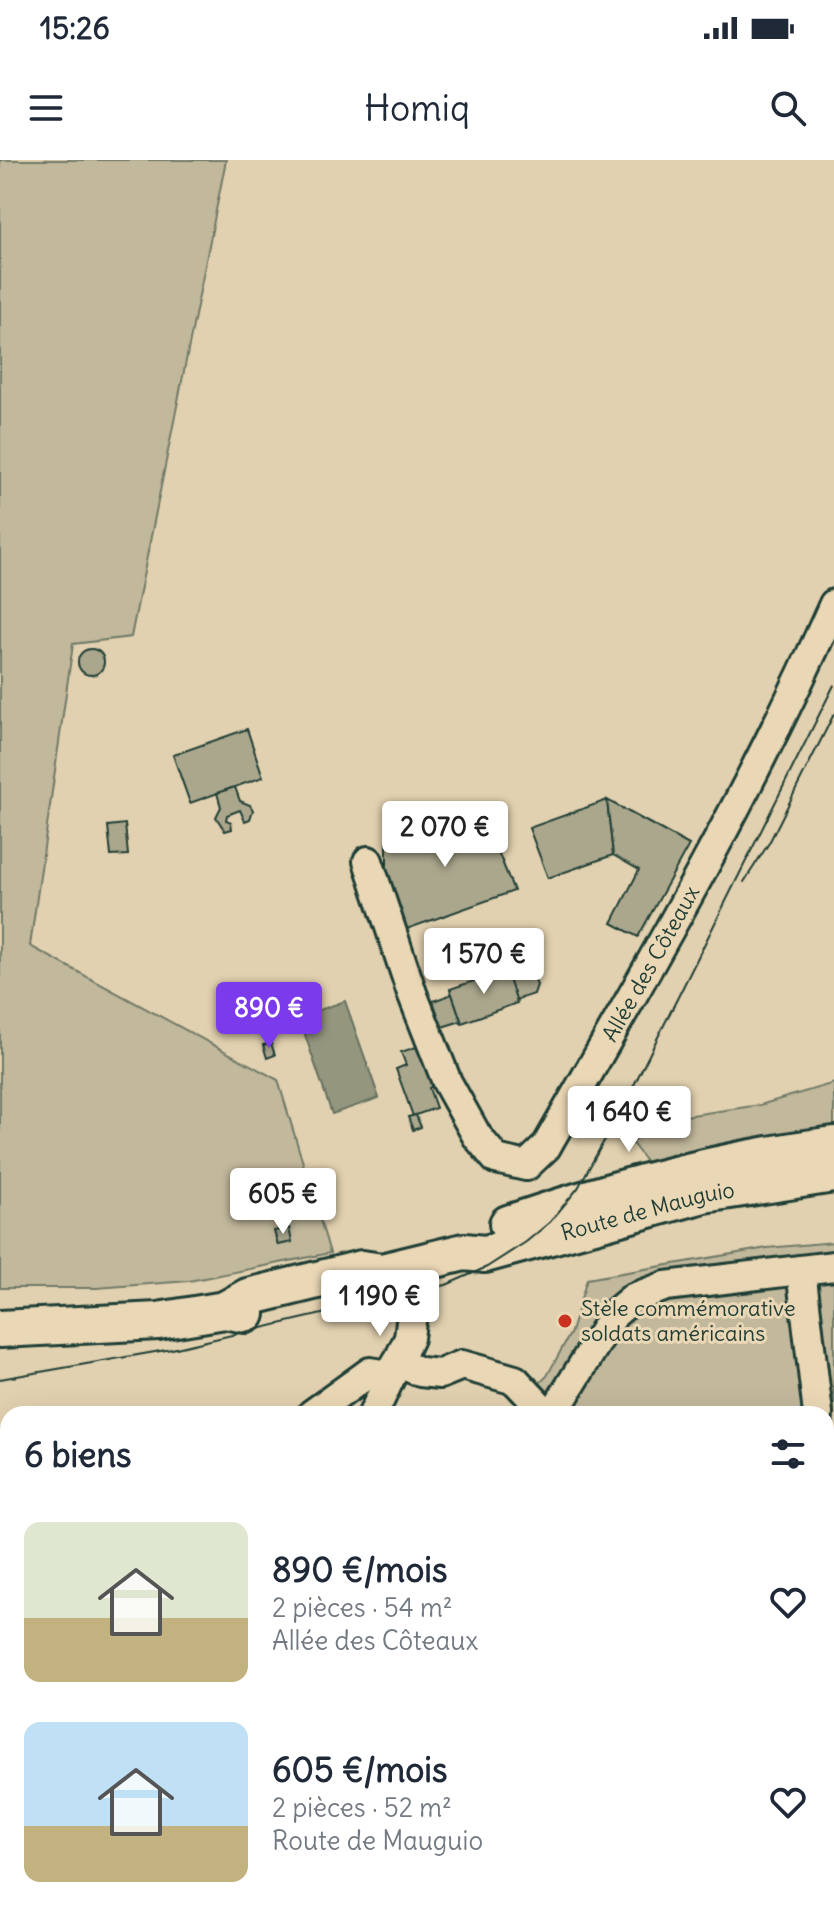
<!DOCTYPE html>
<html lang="fr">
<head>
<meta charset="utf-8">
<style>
	:root { --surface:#fff; --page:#f6f6f7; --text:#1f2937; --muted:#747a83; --accent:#7c3aed }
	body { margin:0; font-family:Delius,sans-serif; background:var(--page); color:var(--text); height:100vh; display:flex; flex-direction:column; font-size:30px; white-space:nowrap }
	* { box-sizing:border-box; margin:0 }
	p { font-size:26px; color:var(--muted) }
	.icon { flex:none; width:44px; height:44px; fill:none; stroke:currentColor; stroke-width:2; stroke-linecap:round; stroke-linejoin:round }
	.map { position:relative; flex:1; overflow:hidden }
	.side { position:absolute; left:0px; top:1246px; width:834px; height:512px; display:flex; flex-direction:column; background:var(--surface); border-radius:24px 24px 0 0; box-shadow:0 8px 32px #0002 }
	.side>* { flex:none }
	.price { position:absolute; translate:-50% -68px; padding:0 18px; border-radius:8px; background:#fff; color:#222; font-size:26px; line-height:52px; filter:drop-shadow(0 2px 4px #0008) }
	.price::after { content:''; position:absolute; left:50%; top:48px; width:24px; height:18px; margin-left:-12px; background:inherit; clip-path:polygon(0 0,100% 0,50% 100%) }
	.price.on { background:var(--accent); color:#fff }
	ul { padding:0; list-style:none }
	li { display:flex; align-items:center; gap:24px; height:200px; padding:0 24px }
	li span { display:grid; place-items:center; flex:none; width:224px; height:160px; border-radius:16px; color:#555 }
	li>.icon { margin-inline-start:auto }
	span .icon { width:96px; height:96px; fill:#fffc; stroke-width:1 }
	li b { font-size:34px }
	h2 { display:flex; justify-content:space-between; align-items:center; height:96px; padding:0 24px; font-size:34px }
	.status { display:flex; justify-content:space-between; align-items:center; height:56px; padding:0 40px; background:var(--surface); direction:ltr }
	.status svg { height:22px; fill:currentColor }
	header { display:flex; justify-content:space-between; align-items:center; height:104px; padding:0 24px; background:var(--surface); font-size:36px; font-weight:600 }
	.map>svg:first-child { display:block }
	.green { fill:#c2b89c; stroke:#707a68; stroke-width:2 }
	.water { fill:#94967e; stroke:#657260; stroke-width:2 }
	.building { fill:#aba78d; stroke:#1f3d34; stroke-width:2 }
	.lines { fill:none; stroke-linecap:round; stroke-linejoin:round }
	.minor-casing { stroke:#1f3d34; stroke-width:34 }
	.major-casing { stroke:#1f3d34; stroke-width:42 }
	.minor { stroke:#ead7b5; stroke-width:28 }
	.major { stroke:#ead7b5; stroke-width:36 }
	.tram { stroke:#1f3d34; stroke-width:2 }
	.poi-dot { fill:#c8321e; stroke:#ead7b5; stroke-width:3 }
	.labels { text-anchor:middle; stroke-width:6; stroke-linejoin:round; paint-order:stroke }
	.street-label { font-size:22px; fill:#1f3d34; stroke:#ead7b5 }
	.poi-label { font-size:22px; fill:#1f3d34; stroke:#ead7b5; text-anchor:start }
</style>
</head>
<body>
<div class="status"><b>15:26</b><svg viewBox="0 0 49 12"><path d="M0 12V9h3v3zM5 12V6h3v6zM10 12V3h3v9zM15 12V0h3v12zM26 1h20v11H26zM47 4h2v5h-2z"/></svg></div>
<header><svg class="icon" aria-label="menu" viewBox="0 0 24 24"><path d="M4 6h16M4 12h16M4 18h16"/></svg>Homiq<svg class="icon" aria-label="search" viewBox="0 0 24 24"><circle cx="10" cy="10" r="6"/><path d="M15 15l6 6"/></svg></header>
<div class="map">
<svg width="834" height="1758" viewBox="0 0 834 1758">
	<rect width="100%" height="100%" fill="#e2d1b0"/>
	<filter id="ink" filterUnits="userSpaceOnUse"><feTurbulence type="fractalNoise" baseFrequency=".0125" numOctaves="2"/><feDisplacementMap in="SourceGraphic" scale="16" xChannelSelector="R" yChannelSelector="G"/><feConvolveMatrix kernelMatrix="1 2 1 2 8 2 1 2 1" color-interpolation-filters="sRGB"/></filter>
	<g filter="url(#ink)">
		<g class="green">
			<path d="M0,0h226l-95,477 -58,7 -43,302 248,134 52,173 -141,28 -93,7h-96z"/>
			<path d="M834,923v46l-187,34 -15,-20 12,-14 14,-9 102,-15z"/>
			<path d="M834,1082v496h-8v-324h-318l39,-38 24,-44 16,-53 180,-31z"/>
		</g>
		<path class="water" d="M345,841l34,97 -47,16 -33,-97z"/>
		<g class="building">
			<circle cx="91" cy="502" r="13"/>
			<path d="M247,569l16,48 -73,26 -17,-48z"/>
			<path d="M235,627l5,14 10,4 3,5 -3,9 -5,2 -5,-11 -13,5 -1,5 5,2 1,7 -7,2 -9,-14 5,-10 -4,-14z"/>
			<path d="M607,640l6,55 -65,23 -19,-50z"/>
			<path d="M607,640l82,45 -51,92 -26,-14 27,-53 -26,-15z"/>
			<path d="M480,647l34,84 -110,39 -17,-50v-39z"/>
			<path d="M125,664l3,31 -17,1 -3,-30z"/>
			<path d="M529,807l8,18 -3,9 -18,6 -9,-26z"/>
			<path d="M506,810l11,33 -55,20 -12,-34z"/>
			<path d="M452,834l9,27 -19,6 -9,-26z"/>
			<path d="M271,883l4,12 -8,3 -4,-13z"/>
			<path d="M419,886l13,40 -3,2 7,20 -23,8 -17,-47 10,-4 -5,-13z"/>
			<path d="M416,955l5,12 -8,3 -5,-13z"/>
			<path d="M289,1068l3,14 -14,3 -4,-14z"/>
			<path d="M228,1750h31l1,8h-31z"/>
		</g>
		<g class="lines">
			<g class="minor-casing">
				<g id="minor">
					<path id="s1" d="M368,701l44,132 35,89 30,54 19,23 30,7 20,-19c102,-178 205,-355 288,-543"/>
					<path d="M801,1110l17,144"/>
					<path d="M397,1202l23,10 20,2 22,-9 53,15 32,34"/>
					<path d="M312,1254l58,-42 20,3"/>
					<path d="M373,1254l36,-76 4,-33 -2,-39"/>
					<path d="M553,1254l61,-100 19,-16 33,-12 168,-20"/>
					<path d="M826,1458l8,-9"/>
					<path d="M826,1535l8,8"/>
					<path d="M826,1601h8"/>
					<path d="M299,1758l1,-8"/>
				</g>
			</g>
			<g class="major-casing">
				<g id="major">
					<path d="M508,1064c106,-36 214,-65 326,-79"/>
					<path id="s2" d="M225,1150l23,-13 114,-28 20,3 82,-20 21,2 219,-60 130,-20"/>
					<path d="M0,1169l158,-8 67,-11 21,4"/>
				</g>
			</g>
			<use href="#minor" class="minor"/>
			<use href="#major" class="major"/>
			<g class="tram">
				<path d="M744,722l25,-39 65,-129"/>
				<path d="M0,1219l172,-30 274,-64 41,-18 39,-25 24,-20 28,-34 47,-85 209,-418"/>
			</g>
		</g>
	</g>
	<circle class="poi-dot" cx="565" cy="1161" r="8"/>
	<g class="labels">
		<g class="street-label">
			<text dy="8" stroke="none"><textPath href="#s1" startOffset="596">Allée des Côteaux</textPath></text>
			<text dy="8" stroke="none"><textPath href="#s2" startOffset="438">Route de Mauguio</textPath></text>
		</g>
		<g class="poi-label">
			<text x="581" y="1156">Stèle commémorative<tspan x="581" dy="25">soldats américains</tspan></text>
		</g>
	</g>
</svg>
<b class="price" style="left:445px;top:709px">2 070 €</b>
<b class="price" style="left:484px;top:836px">1 570 €</b>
<b class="price on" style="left:269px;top:890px">890 €</b>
<b class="price" style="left:629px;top:994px">1 640 €</b>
<b class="price" style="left:283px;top:1076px">605 €</b>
<b class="price" style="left:380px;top:1178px">1 190 €</b>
<section class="side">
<h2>6 biens<svg class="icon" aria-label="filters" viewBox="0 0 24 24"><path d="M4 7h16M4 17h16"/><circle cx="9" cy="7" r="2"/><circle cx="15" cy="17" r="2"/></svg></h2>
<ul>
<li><span style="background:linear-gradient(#dfe7d0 60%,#c2b280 0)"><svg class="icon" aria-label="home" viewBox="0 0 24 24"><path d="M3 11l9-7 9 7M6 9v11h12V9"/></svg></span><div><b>890 €/mois</b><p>2 pièces · 54 m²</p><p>Allée des Côteaux</p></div><svg class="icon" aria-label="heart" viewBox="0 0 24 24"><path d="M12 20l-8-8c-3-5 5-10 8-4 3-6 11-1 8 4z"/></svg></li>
<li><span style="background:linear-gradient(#bfe0f5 65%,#c2b280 0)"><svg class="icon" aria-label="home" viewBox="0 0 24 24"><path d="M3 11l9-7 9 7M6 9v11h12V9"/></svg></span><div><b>605 €/mois</b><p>2 pièces · 52 m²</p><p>Route de Mauguio</p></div><svg class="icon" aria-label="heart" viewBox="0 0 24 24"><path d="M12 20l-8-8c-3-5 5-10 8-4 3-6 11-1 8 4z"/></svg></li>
</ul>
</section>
</div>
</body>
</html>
